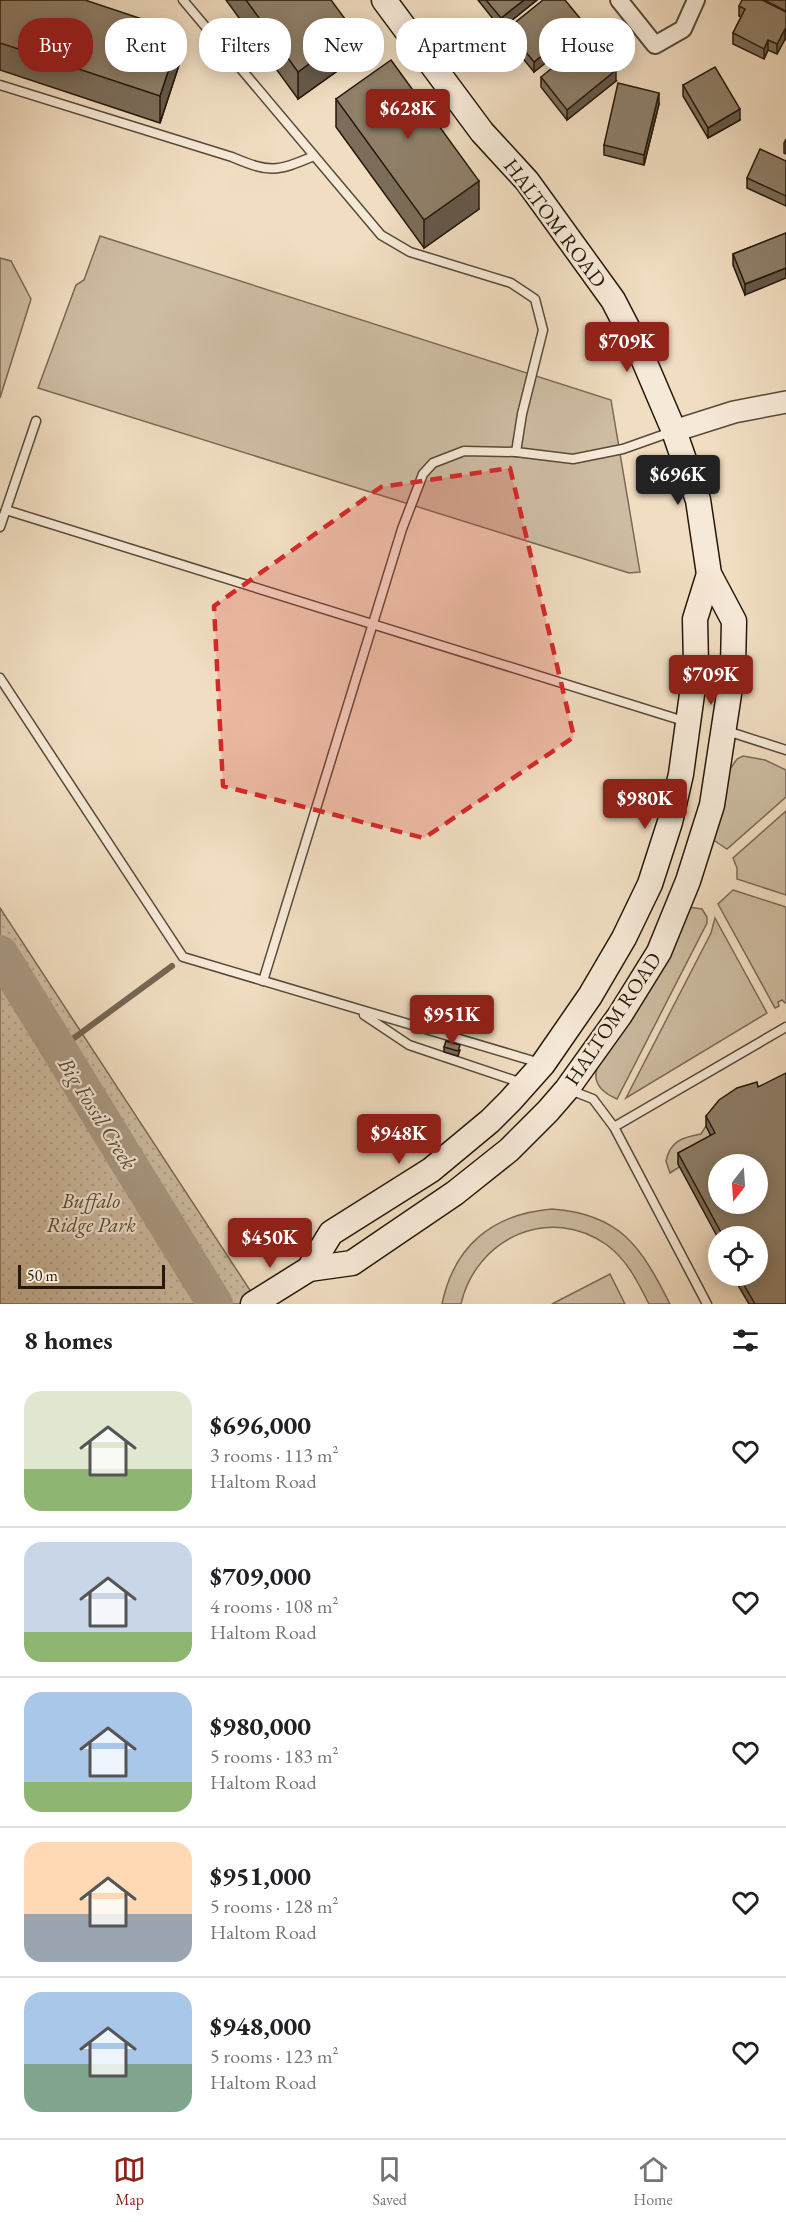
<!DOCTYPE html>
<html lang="en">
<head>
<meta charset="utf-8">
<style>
	:root { --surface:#fff; --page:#f6f6f6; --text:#202124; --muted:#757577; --line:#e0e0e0; --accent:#8f2418 }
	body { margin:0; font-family:"EB Garamond",serif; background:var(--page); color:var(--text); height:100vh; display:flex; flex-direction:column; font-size:22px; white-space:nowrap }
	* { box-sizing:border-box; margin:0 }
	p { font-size:20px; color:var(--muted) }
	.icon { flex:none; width:33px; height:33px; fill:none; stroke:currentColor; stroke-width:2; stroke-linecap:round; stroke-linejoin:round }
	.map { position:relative; height:1304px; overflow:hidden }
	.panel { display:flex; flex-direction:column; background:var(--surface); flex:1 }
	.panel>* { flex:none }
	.banner { position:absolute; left:18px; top:18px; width:750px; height:54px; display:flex; gap:12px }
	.needle { width:39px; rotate:197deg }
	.tools { position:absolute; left:708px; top:1154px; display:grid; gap:12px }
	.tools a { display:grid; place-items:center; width:60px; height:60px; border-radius:50%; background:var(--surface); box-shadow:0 3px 15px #0003; font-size:30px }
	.scale { position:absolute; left:18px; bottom:15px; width:147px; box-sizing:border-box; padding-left:6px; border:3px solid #24190a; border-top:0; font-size:16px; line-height:21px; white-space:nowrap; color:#24190a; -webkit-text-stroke:4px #f6e9d7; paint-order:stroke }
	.price { position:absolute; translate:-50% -51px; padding:0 14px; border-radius:6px; background:var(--accent); color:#fff; font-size:20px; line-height:39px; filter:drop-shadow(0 2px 3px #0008) }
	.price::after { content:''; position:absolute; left:50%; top:36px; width:18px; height:14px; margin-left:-9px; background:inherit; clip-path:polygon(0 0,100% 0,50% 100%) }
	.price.active { background:#222; color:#fff }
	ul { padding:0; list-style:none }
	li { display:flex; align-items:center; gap:18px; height:150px; padding:0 24px }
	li+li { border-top:2px solid var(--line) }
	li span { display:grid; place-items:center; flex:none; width:168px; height:120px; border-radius:18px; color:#555 }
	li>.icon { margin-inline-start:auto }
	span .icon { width:72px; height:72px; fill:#fffc; stroke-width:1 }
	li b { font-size:26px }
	h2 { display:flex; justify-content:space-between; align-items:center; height:72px; padding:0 24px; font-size:26px }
	.pill { padding:0 21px; border-radius:24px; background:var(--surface); box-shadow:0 3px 15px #0003; font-size:21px; line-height:54px }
	.pill.active { background:var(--accent); color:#fff }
	.tabs { display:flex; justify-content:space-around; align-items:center; height:84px; border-top:2px solid var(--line); background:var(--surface); font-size:16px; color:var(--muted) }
	.tabs a { display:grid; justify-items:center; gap:3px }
	.tabs .active { color:var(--accent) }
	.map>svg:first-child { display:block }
	.green { fill:#cebca2; stroke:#796a56; stroke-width:1.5 }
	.park { fill:url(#park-dots); stroke:#796a56; stroke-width:1.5 }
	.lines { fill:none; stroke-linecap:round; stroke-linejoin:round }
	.stream { stroke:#756653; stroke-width:6 }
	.river { stroke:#ab9a83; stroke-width:36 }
	.service-casing { stroke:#574a38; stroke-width:11 }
	.minor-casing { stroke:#574a38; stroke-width:20 }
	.tertiary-casing { stroke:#574a38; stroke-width:24 }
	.secondary-casing { stroke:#24190a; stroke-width:27 }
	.service { stroke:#f6e9d7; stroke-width:8 }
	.minor { stroke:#f6e9d7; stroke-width:16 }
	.tertiary { stroke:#f6e9d7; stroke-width:21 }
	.secondary { stroke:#f6e9d7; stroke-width:24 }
	.wall { fill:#7b6d5a; stroke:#24190a; stroke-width:1.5 }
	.shaded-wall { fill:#64594a; stroke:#24190a; stroke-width:1.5 }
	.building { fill:#8f7f69; stroke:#24190a; stroke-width:1.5; fill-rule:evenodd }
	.marked { fill:#d62828; fill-opacity:0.2; stroke:#d62828; stroke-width:4.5; stroke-dasharray:12 8; stroke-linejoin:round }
	.labels { text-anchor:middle; stroke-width:4.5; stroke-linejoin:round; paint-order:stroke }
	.street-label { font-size:21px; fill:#24190a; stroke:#f6e9d7 }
	.park-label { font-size:21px; font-style:italic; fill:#574a38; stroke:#f6e9d7 }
	.water-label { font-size:22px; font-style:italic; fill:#5a4d3a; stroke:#f6e9d7 }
</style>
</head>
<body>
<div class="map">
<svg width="786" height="1304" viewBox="0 0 786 1304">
	<defs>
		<pattern id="park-dots" width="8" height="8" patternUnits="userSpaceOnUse" patternTransform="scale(1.5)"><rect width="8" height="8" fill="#cebca2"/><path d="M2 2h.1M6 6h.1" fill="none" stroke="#b1a18a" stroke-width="1.8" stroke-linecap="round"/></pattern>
	</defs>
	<rect width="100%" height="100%" fill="#f1ddc1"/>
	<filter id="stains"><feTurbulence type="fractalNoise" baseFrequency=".00333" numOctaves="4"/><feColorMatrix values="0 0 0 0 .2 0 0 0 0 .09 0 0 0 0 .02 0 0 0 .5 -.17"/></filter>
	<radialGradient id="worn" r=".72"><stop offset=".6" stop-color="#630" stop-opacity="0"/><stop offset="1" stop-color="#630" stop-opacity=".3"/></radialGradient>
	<g class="green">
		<path d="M100,236l511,164 29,172 -11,1 -591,-185 38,-103 8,-5z"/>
		<path d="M0,258l11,3 20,38 -31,99z"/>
		<path d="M743,756l22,4 21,10v27l-59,52 -15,-10 18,-70 7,-10z"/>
		<path d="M786,811v84l-49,-16v-11l-4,-10z"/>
		<path d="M733,890l53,17v95l-1,1 -3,-3 -4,2 1,4 -4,2 -57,-104z"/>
		<path d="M688,907l14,2 5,8v6l-90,176c-14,-6 -25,-15 -20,-31z"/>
		<path d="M715,918l52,95 -141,85 85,-165z"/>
		<path d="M706,1126l9,18 -45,29 -4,-12c4,-20 17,-24 35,-27z"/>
		<path d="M552,1209c69,5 89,38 118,95h-21c-11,-22 -22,-44 -42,-59 -57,-41 -131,-7 -146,59h-19c12,-58 50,-90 110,-95z"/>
		<path d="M610,1274l15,30h-73z"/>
	</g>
	<path class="park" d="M0,908l259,396h-259z"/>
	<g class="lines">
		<path class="stream" d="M59,1049l113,-83"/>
		<path class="river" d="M0,953l215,351"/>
		<g class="service-casing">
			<g id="service">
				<path d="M183,0l198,235 29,17 101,31 24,16 8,31 -21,84 -6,38"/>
				<path d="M0,85l232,72c38,16 44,15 82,-1"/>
				<path d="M6,510l681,212"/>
				<path d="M0,527l36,-106"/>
				<path d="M0,678l183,279 357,106"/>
				<path d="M727,731l59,19"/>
				<path d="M263,981l139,-452 21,-55 10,-11 31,-12 52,1 57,7 50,-10 48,-17"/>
				<path d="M364,1015l45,30 113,38"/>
				<path d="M570,1090l23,9 21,28 93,177"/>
				<path d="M614,1127l172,-100"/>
			</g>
		</g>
		<g class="minor-casing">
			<path id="minor" d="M619,0l36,45 28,-16 13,-29"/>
		</g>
		<g class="tertiary-casing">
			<path id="tertiary" d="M674,431l60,-19 52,-10"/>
		</g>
		<g class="secondary-casing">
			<g id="secondary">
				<path d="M309,1269l22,-36 100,-63 59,-49 20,-20 33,-37 47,-68 34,-58 26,-54 20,-62 11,-48 15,-109 -1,-46 14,-45"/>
				<path d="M253,1304l56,-35 43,-6 103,-70 54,-43 39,-39 19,-22 53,-74 39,-63 29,-71 24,-76 21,-137 1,-47 -25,-47 -11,-74 -24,-69 -32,-75 -29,-56 -86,-119 -45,-49 -98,-132"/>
			</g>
		</g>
		<use href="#service" class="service"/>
		<use href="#minor" class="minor"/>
		<use href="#tertiary" class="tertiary"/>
		<use href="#secondary" class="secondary"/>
	</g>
	<g class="wall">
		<path d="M0,0l181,59 -21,64 -160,-53z"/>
		<path d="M226,0h105l23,59 -56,40z"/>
		<path d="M478,0h59l-36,29z"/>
		<path d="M764,0h22v11z"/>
		<path d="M739,6l47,6v28l-1,-1 -8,15 -9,-4 -4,9 -31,-15v-11l8,-16 -2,-1z"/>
		<path d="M507,29l76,4 -49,39 -27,-33z"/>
		<path d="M541,77l75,4 -49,39 -26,-33z"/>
		<path d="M683,85l57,35 -32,18 -25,-42z"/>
		<path d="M336,99l143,110 -55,39 -88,-121z"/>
		<path d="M659,104l-15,61 -40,-10v-10z"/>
		<path d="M786,139v15l-2,-1v-10z"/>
		<path d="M786,161v45l-39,-18v-10z"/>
		<path d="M786,233l-41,62 -12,-30v-11z"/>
		<path d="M444,1047l16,3 -2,6 -14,-4z"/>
		<path d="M758,1087l28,217h-37l-17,-29h26v-39h-40v2l-40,-74v-11l33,-17 -5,-10v-10z"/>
	</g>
	<g class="shaded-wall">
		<path d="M524,0h13l-36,29v-11z"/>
		<path d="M583,22v11l-49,39v-10z"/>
		<path d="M785,29v10l-8,15v-10z"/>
		<path d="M354,31v28l-56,40v-27z"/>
		<path d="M181,32v27l-21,64v-27z"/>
		<path d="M768,40v10l-4,9v-10z"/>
		<path d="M616,70v11l-49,39v-10z"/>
		<path d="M659,93v11l-15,61v-10z"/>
		<path d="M740,109v11l-32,18v-10z"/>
		<path d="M479,181v28l-55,39v-28z"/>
		<path d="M786,268v10l-41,17v-11z"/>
	</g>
	<g class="building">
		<path d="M0,0h85l96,32 -21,64 -160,-53z"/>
		<path d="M246,0h85l23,31 -56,41z"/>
		<path d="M486,0h38l-23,18z"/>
		<path d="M543,0h22l18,22 -49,40 -27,-33z"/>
		<path d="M742,0h20l24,12v17h-1l-8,15 -9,-4 -4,9 -31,-16 12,-24 -6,-3z"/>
		<path d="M590,37l26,33 -49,40 -26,-33z"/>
		<path d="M391,60l88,121 -55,39 -88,-121z"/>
		<path d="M715,67l25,42 -32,19 -25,-43z"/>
		<path d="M618,83l41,10 -15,62 -40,-10z"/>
		<path d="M760,149l26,12v35l-39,-18z"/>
		<path d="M786,233v35l-41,16 -12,-30z"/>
		<path d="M446,1041l14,4 -2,6 -14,-4z"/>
		<path d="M786,1073v231h-31l-17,-29h20v-39h-35l-45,-83 37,-20 -9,-17 13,-16 18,-12 20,-6 1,5zM718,1164h40v39h-40z"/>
	</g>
	<path class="marked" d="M510,468l64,269 -150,101 -201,-52 -9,-180 167,-119z"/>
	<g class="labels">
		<g class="street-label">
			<text transform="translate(555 223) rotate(53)" y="7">HALTOM ROAD</text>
			<text transform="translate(613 1019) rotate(-56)" y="7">HALTOM ROAD</text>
		</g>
		<g class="park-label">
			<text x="91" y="1208">Buffalo<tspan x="91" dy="24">Ridge Park</tspan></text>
		</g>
		<g class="water-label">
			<text transform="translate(98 1113) rotate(58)" y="8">Big Fossil Creek</text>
		</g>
	</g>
	<rect width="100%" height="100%" filter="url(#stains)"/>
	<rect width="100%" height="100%" fill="url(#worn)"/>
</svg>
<div class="tools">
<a><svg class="needle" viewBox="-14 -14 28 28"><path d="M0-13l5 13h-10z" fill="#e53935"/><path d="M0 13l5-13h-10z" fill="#757577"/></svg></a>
<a><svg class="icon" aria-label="locate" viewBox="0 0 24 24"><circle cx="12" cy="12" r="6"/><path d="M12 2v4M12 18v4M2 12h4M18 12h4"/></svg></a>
</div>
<div class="scale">50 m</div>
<b class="price" style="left:408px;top:140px">$628K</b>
<b class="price" style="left:627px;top:373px">$709K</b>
<b class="price active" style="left:678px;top:506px">$696K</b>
<b class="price" style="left:711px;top:706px">$709K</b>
<b class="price" style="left:645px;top:830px">$980K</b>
<b class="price" style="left:452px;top:1046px">$951K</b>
<b class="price" style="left:399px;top:1165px">$948K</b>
<b class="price" style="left:270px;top:1269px">$450K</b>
<div class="banner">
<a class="pill active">Buy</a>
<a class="pill">Rent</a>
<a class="pill">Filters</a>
<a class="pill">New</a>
<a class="pill">Apartment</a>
<a class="pill">House</a>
</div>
</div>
<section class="panel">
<h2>8 homes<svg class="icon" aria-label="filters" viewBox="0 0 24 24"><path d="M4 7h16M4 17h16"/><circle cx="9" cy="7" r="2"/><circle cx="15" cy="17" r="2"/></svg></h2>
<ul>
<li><span style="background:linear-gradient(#dfe7d0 65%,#8fb573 0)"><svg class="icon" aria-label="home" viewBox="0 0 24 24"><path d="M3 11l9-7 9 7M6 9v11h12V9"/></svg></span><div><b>$696,000</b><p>3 rooms · 113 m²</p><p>Haltom Road</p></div><svg class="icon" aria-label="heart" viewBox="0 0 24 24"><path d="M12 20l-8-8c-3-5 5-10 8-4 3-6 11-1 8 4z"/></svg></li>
<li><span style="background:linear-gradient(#c9d6e8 75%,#8fb573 0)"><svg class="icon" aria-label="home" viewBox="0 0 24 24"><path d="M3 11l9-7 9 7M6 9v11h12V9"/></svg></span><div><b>$709,000</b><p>4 rooms · 108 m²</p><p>Haltom Road</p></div><svg class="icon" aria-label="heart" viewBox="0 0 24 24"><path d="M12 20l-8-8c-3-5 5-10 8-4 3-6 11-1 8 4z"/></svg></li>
<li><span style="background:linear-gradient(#a9c7e8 75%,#8fb573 0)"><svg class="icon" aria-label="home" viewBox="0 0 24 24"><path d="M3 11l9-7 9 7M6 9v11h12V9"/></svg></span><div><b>$980,000</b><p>5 rooms · 183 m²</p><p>Haltom Road</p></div><svg class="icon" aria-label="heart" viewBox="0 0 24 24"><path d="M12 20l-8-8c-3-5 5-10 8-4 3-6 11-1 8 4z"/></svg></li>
<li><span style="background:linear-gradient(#ffd9b3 60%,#9aa5b1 0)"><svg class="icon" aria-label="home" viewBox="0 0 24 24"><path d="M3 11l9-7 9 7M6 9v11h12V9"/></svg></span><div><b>$951,000</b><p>5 rooms · 128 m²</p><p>Haltom Road</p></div><svg class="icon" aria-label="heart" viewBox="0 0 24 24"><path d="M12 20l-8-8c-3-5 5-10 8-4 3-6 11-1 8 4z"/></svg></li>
<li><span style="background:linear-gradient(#a9c7e8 60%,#7fa58c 0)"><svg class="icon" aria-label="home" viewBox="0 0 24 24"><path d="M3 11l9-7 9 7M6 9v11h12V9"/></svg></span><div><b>$948,000</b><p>5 rooms · 123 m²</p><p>Haltom Road</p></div><svg class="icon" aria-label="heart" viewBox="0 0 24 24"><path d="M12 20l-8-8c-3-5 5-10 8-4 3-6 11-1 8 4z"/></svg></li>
</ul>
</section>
<nav class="tabs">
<a class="active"><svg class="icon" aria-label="map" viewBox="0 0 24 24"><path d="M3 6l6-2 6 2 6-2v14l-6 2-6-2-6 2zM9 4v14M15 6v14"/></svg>Map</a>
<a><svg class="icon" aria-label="saved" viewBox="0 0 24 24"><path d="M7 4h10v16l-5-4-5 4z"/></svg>Saved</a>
<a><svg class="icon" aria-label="home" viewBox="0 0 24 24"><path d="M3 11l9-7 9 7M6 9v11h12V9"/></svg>Home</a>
</nav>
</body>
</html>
